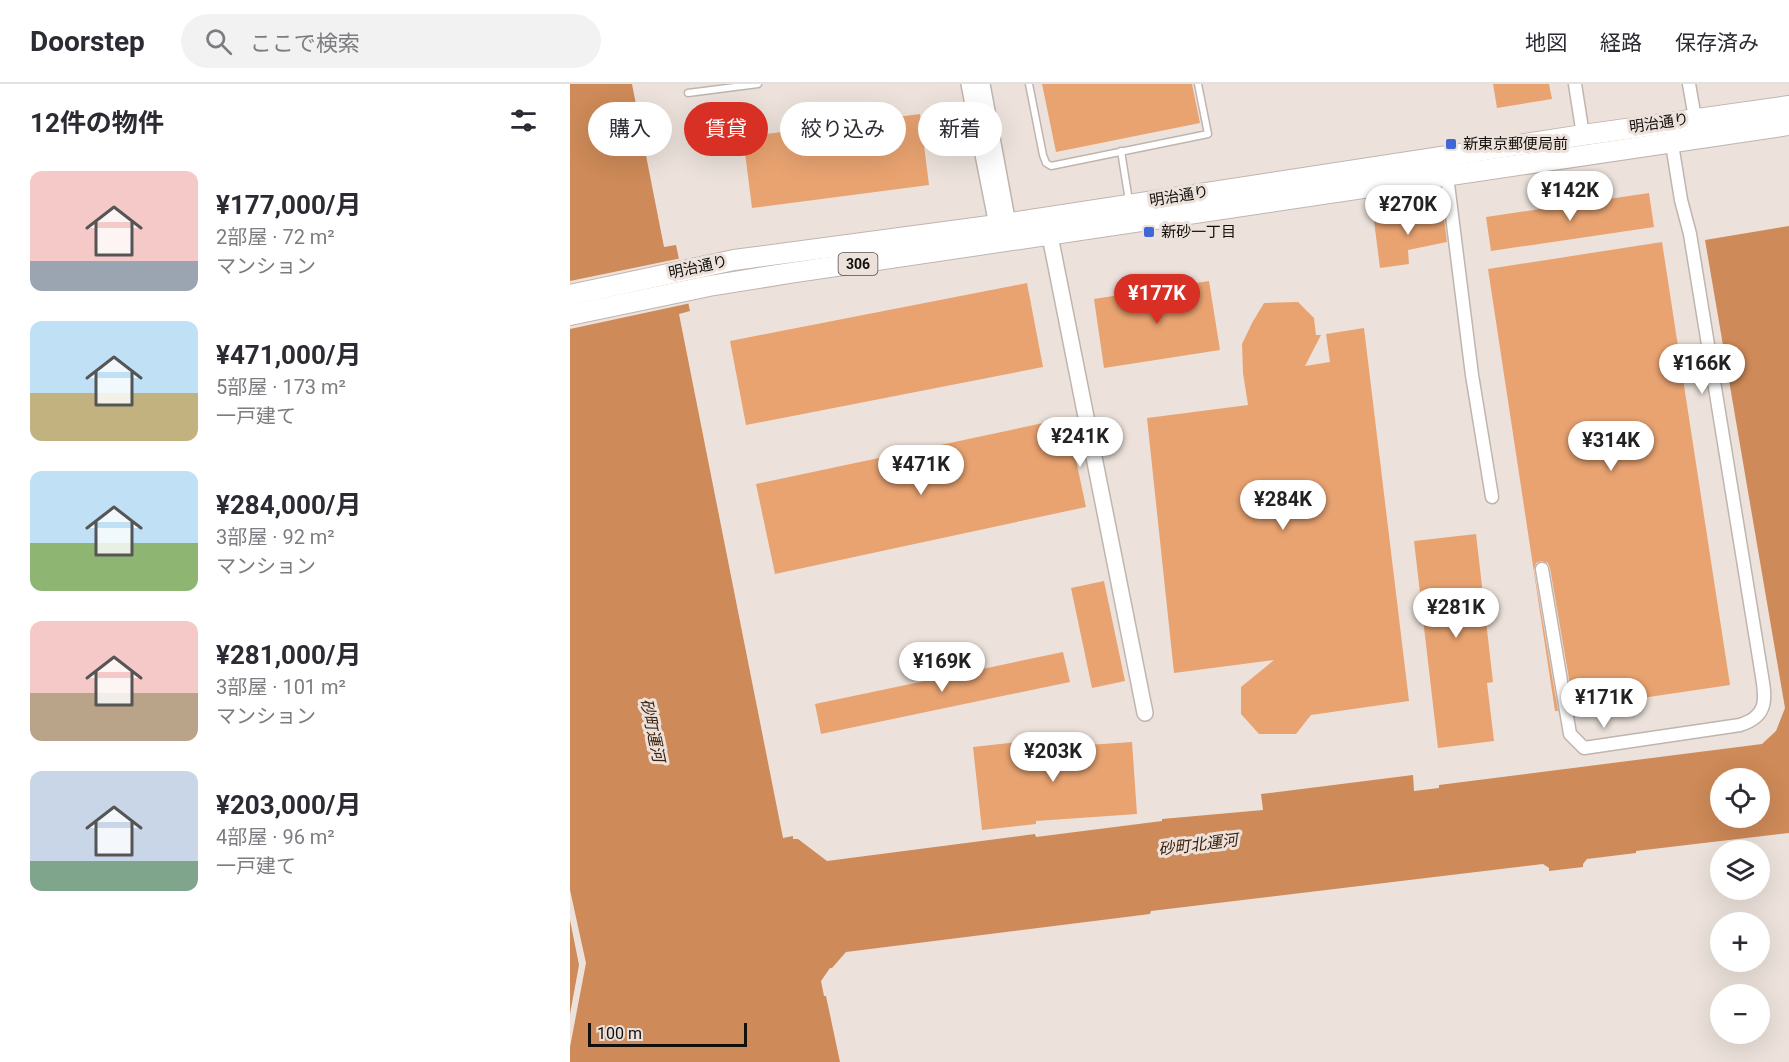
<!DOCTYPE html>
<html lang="ja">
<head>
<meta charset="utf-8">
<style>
	:root { --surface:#fff; --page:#f2f2f3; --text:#2b2b33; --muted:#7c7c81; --line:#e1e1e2; --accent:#d93025 }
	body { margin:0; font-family:Roboto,"Noto Sans JP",sans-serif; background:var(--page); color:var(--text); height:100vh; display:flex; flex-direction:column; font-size:22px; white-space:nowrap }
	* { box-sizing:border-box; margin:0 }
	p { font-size:20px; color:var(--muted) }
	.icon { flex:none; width:33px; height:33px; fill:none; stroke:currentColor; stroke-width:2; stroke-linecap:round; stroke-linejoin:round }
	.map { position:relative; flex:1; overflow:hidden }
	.drawer { display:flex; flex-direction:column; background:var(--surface); width:570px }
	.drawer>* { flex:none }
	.banner { position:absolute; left:18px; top:18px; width:570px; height:54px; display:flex; gap:12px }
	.fabs { position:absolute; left:1140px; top:684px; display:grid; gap:12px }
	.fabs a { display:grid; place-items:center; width:60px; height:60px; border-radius:50%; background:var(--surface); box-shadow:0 6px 24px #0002; font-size:30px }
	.scale { position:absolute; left:18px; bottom:15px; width:159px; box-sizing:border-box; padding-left:6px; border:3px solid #120f0c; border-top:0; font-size:16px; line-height:21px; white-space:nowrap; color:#120f0c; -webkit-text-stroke:4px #ece2db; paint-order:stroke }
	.price { position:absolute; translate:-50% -51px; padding:0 14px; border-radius:21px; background:#fff; color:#222; font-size:20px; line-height:39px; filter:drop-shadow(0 2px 3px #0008) }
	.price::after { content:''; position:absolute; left:50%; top:36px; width:18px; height:14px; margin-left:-9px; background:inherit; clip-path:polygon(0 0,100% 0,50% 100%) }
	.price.current { background:var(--accent); color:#fff }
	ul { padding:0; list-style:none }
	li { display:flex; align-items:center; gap:18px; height:150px; padding:0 30px }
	li span { display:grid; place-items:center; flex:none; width:168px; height:120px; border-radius:12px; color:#555 }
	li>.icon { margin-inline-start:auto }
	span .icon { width:72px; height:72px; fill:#fffc; stroke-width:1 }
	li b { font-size:26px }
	h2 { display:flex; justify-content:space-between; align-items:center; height:72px; padding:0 30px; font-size:26px }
	.pill { padding:0 21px; border-radius:27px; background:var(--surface); box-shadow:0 6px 24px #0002; font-size:21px; line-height:54px }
	.pill.current { background:var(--accent); color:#fff }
	header { display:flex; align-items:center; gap:36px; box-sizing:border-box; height:84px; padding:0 30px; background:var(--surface); border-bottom:2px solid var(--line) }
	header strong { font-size:28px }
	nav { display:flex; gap:33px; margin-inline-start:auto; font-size:21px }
	.search { width:420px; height:54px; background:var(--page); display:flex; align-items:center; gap:15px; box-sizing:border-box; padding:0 21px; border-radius:33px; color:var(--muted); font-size:22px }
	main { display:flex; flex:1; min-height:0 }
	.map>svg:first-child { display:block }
	.water { fill:#ce8a58; fill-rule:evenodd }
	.pier { fill:#ece2db }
	.building { fill:#e9a371 }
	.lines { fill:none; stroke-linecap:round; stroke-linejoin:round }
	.service-casing { stroke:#bfb5af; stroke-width:9 }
	.minor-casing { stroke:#bfb5af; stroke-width:15 }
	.tertiary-casing { stroke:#bfb5af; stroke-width:18 }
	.primary-casing { stroke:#bfb5af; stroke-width:22 }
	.service { stroke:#fff; stroke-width:6 }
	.minor { stroke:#fff; stroke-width:12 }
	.tertiary { stroke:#fff; stroke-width:15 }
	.primary { stroke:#fff; stroke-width:20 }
	.poi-dot { fill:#3f67d8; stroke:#ece2db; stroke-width:2 }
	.labels { text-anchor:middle; stroke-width:6; stroke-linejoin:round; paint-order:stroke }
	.shield { fill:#ece2db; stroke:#534e4a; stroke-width:1.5 }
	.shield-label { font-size:14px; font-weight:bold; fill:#120f0c }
	.street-label { font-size:15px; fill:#120f0c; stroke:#ece2db }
	.poi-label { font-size:15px; fill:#120f0c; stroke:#ece2db; text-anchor:start }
	.water-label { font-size:16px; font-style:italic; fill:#3d210c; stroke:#ece2db }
</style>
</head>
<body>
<header>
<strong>Doorstep</strong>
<div class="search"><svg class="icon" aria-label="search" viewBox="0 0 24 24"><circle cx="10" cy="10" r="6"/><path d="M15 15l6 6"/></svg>ここで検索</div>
<nav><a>地図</a><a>経路</a><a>保存済み</a></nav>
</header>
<main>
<section class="drawer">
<h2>12件の物件<svg class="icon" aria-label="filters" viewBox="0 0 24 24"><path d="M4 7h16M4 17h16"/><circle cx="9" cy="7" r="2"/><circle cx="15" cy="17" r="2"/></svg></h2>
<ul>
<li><span style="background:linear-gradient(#f6c9c9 75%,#9aa5b1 0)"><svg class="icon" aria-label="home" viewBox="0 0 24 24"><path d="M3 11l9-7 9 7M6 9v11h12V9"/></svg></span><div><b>¥177,000/月</b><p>2部屋 · 72 m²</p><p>マンション</p></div></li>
<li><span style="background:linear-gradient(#bfe0f5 60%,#c2b280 0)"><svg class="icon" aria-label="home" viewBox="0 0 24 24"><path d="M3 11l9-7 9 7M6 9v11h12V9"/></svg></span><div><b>¥471,000/月</b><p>5部屋 · 173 m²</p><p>一戸建て</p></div></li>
<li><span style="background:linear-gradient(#bfe0f5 60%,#8fb573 0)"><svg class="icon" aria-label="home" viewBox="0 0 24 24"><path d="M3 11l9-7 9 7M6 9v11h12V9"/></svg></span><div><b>¥284,000/月</b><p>3部屋 · 92 m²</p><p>マンション</p></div></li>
<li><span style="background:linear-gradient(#f6c9c9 60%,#b9a48a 0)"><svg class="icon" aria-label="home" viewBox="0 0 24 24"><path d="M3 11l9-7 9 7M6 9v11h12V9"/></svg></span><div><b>¥281,000/月</b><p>3部屋 · 101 m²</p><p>マンション</p></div></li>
<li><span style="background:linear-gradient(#c9d6e8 75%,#7fa58c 0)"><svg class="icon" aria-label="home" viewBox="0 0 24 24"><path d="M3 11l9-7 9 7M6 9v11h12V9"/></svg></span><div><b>¥203,000/月</b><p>4部屋 · 96 m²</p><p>一戸建て</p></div></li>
</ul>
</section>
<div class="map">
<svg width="1219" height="978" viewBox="0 0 1219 978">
	<rect width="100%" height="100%" fill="#ece2db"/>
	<path class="water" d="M0,0h62l32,163 12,-2 14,66 -11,3 104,524 10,-2v3h5l29,22 208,-27 1,3 126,-16v-2l101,-9 -2,-16 152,-19 1,16 25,-3v-3l323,-41 14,-13 9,-23 -80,-468 84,-14v607l-153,18v2l-49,6 -4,5v3l-34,4v-3l-6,-4 -392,47 -1,3 -304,38 -14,16h-2l-9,13 3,15h2l14,66h-270zM1150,694h40v40h-40z"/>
	<g class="pier">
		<path d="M112,174l9,45 -121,26v-48z"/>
		<path d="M0,806l16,73 -16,84v-33l9,-49 -9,-45z"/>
	</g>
	<g class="building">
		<path d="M472,0h150l8,39 -144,29z"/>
		<path d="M923,0h56l3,15 -55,9z"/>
		<path d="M350,30l9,71 -177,23 -9,-71z"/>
		<path d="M1079,109l5,34 -163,24 -5,-34z"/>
		<path d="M873,126l4,32 -39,8 1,14 -29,4 -6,-47z"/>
		<path d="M1092,158l68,443 -156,23 -24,-140 -2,-5 -7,-2 -5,2 -2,7 24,141h-3l-67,-442z"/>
		<path d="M639,197l11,69 -116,18 -10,-69z"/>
		<path d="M457,199l16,84 -297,58 -16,-84z"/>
		<path d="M728,218l16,16 2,17h5l-16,31 25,-4 -4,-28 38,-6 45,373 -98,14 -15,19h-37l-18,-20v-27l33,-27 -100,13 -27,-255 101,-13 -5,-32 -1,-29 10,-21 12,-20z"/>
		<path d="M497,334l19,89 -311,67 -19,-90z"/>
		<path d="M906,450l17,148 -6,1 7,58 -56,7 -24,-207z"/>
		<path d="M534,497l21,100 -33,7 -21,-100z"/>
		<path d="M493,568l7,30 -249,52 -6,-30z"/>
		<path d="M457,657l1,8 104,-7 5,72 -101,7v3l-54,6 -9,-83z"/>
	</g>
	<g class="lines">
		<g class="service-casing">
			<g id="service">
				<path d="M459,0l14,71 3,8 5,3 157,-32 -10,-50"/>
				<path d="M118,9l70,-9"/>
				<path d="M551,67l8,50"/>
			</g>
		</g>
		<g class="minor-casing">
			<g id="minor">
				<path d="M1005,0l8,51"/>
				<path d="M1119,0l6,34"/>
				<path d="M877,92l25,199 20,122"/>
				<path d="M972,485l28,165 14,14 156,-23c33,-10 24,-33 20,-61l-70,-430 -9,-34 -10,-62"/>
			</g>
		</g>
		<g class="tertiary-casing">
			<g id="tertiary">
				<path d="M399,0l28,141 5,10"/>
				<path d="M412,0l26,140 -1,9"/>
				<path d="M478,142l97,487"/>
			</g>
		</g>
		<g class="primary-casing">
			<g id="primary">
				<path d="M0,211l164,-35 263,-35 586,-90 206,-29"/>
				<path d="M0,231l139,-29 81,-13 999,-148"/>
			</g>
		</g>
		<use href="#service" class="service"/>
		<use href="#minor" class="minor"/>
		<use href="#tertiary" class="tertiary"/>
		<use href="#primary" class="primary"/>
	</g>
	<g class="poi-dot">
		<rect x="875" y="54" width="12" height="12" rx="3"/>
		<rect x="573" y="142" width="12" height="12" rx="3"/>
	</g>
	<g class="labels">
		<rect class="shield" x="268.5" y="169" width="39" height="22" rx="4.5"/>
		<g class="shield-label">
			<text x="288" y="185">306</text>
		</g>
		<g class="street-label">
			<text transform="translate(1089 39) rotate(-8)" y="5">明治通り</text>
			<text transform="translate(609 112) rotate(-9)" y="5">明治通り</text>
			<text transform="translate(128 183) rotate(-12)" y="5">明治通り</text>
		</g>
		<g class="poi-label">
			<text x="893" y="65">新東京郵便局前</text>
			<text x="591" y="153">新砂一丁目</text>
		</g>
		<g class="water-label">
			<text transform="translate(83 646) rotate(78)" y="6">砂町運河</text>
			<text transform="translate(628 760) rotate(-7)" y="6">砂町北運河</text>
		</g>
	</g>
</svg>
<div class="fabs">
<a><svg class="icon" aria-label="locate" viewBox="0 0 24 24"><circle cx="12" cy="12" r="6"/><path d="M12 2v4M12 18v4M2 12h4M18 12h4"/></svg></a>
<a><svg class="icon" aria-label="layers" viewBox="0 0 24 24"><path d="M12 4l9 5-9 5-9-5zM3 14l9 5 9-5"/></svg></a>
<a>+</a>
<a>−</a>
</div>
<div class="scale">100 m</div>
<b class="price" style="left:1000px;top:138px">¥142K</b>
<b class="price" style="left:838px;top:152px">¥270K</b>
<b class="price current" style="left:587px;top:241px">¥177K</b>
<b class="price" style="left:1132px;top:311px">¥166K</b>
<b class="price" style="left:510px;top:384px">¥241K</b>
<b class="price" style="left:1041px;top:388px">¥314K</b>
<b class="price" style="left:351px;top:412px">¥471K</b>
<b class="price" style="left:713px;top:447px">¥284K</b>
<b class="price" style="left:886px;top:555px">¥281K</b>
<b class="price" style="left:372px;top:609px">¥169K</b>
<b class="price" style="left:1034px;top:645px">¥171K</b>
<b class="price" style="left:483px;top:699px">¥203K</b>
<div class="banner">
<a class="pill">購入</a>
<a class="pill current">賃貸</a>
<a class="pill">絞り込み</a>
<a class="pill">新着</a>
</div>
</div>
</main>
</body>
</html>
